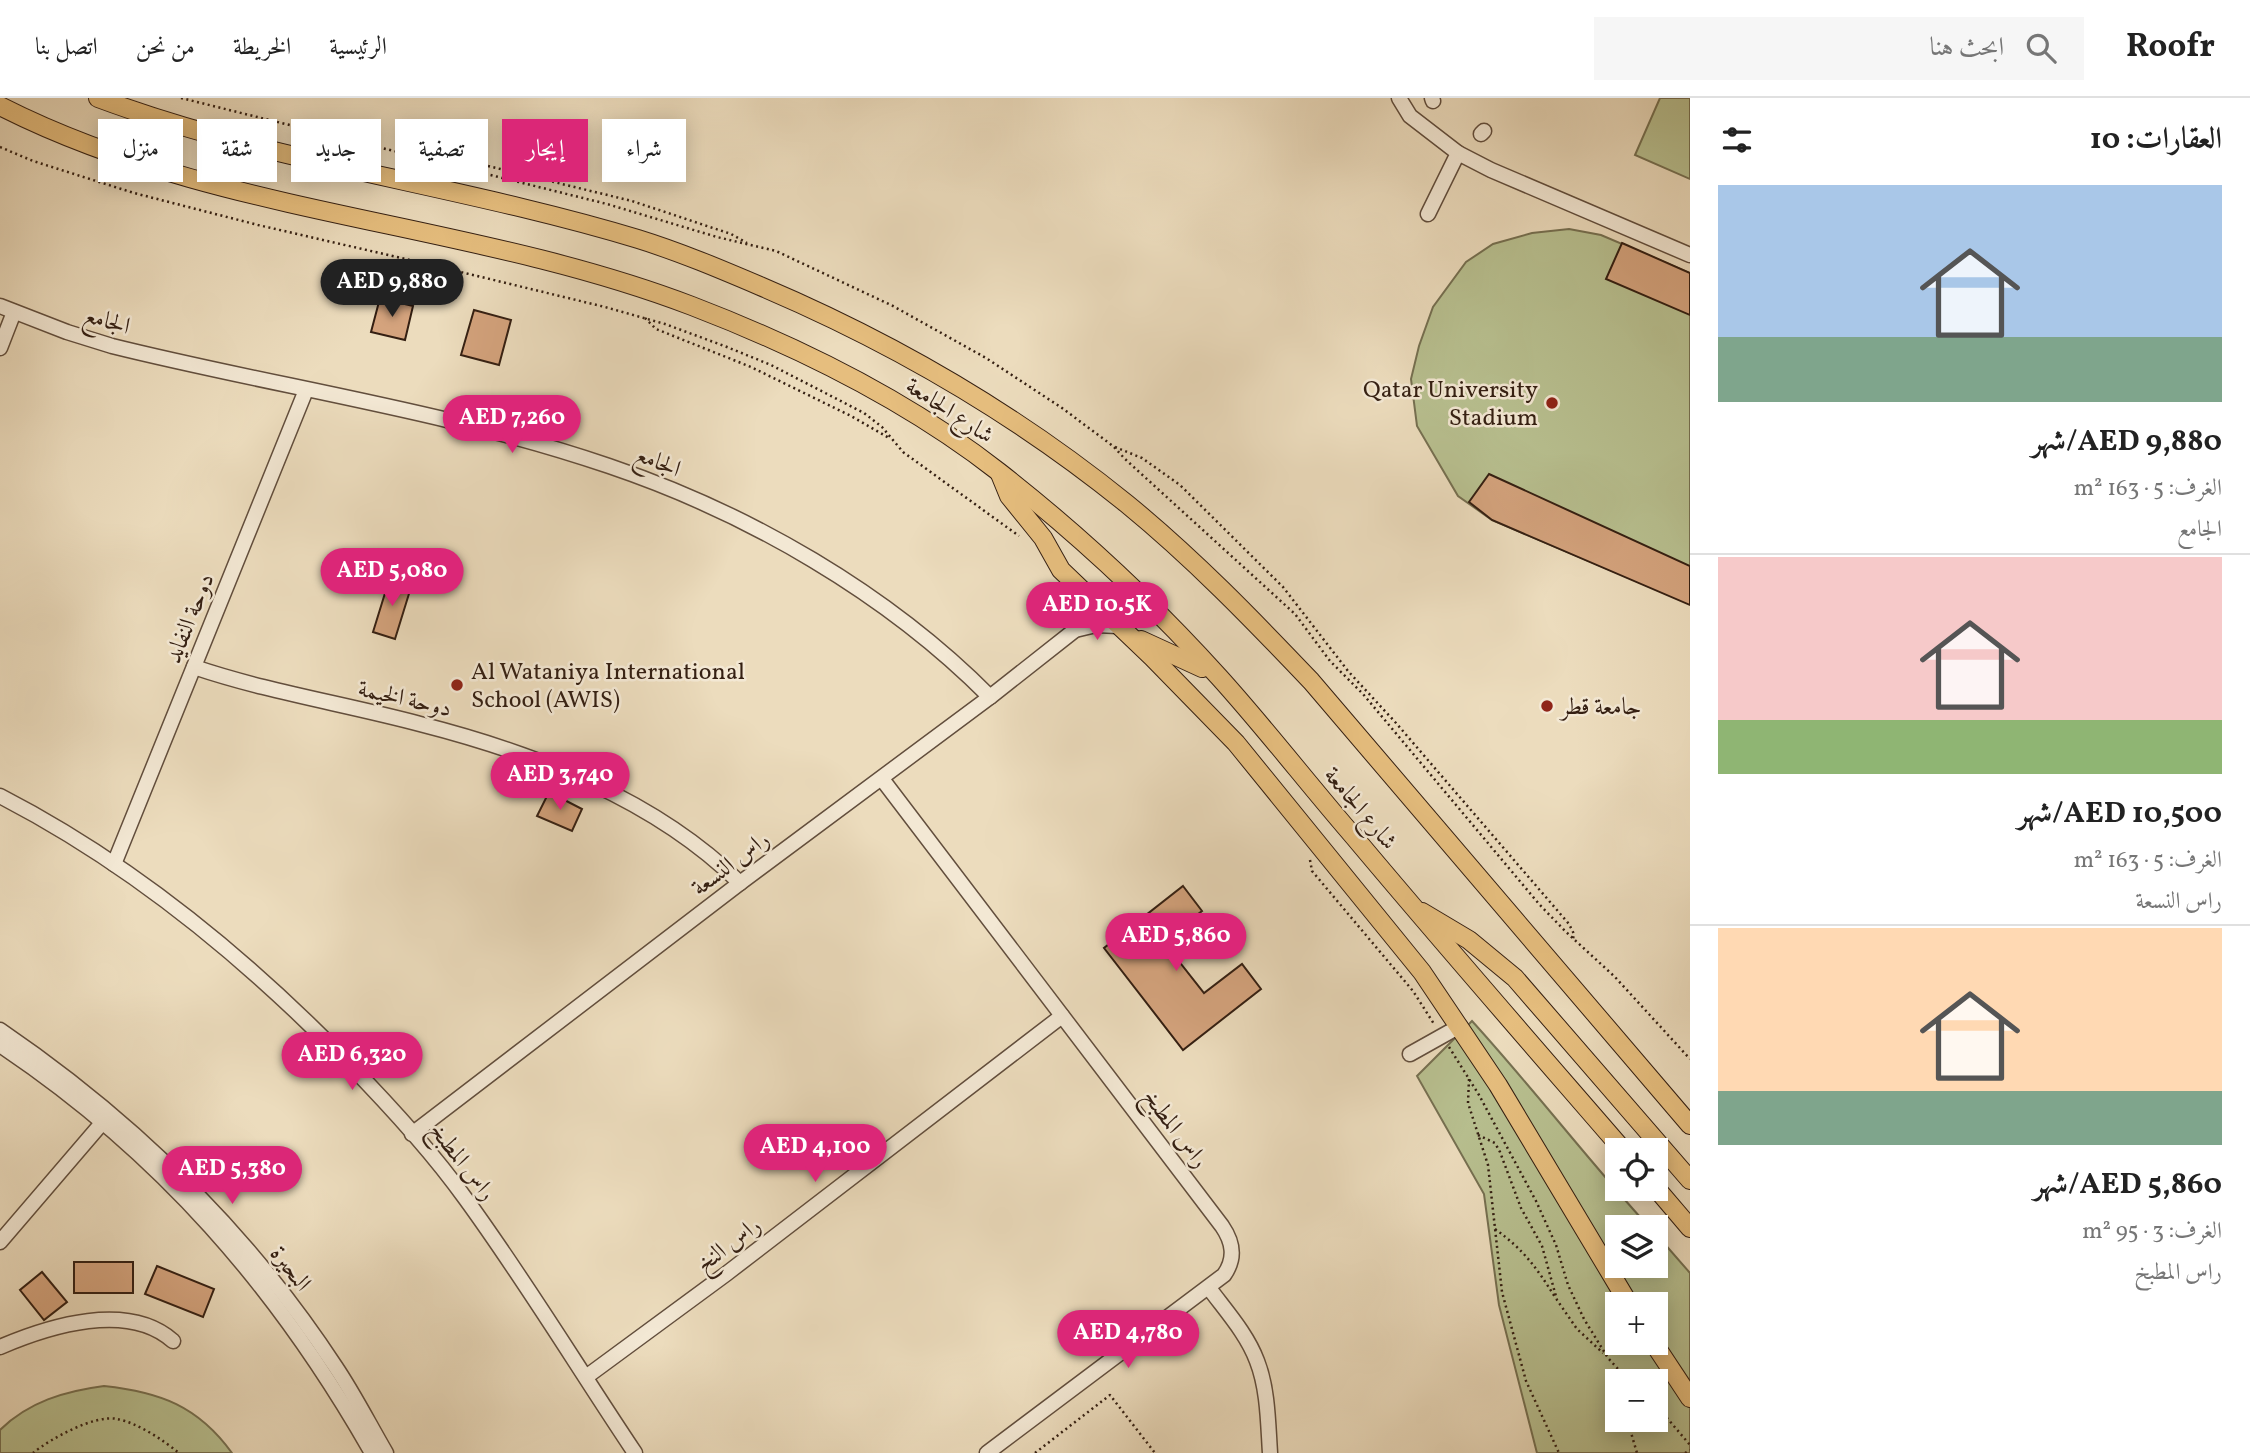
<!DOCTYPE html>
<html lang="ar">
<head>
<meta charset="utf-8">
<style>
	:root { --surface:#fff; --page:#f6f6f6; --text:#222; --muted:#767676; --line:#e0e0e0; --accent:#db2777 }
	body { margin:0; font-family:Vollkorn,Amiri,serif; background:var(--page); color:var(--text); direction:rtl; height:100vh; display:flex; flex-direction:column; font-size:26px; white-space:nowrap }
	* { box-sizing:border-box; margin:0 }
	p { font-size:23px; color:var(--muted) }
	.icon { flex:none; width:38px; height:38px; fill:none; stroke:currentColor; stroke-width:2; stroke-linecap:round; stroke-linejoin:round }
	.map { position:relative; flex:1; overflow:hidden; direction:ltr }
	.panel { display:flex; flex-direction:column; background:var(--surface); width:560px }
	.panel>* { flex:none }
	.hud { position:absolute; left:21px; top:21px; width:665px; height:63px; direction:rtl; display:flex; gap:14px }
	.fabs { position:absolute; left:1605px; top:1040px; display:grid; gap:14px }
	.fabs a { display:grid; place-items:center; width:63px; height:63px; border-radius:0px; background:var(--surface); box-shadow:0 4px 18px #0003; font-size:35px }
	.price { position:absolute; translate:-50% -60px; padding:0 16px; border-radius:24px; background:var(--accent); color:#fff; font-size:23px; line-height:46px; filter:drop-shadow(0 2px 4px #0008) }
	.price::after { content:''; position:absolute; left:50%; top:42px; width:21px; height:16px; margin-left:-10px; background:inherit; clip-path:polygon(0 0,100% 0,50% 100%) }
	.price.active { background:#222; color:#fff }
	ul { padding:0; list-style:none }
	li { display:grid; align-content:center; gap:14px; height:371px; padding:0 28px }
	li+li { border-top:2px solid var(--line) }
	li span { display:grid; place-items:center; height:217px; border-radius:0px; color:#555 }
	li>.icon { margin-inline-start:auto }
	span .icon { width:126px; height:126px; fill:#fffc; stroke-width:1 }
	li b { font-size:30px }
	h2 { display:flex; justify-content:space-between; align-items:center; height:84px; padding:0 28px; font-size:30px }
	.pill { padding:0 24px; border-radius:0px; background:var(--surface); box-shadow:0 4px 18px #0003; font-size:24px; line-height:63px }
	.pill.active { background:var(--accent); color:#fff }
	header { display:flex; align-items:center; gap:42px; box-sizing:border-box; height:98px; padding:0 35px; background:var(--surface); border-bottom:2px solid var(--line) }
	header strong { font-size:33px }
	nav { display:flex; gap:38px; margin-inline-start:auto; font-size:24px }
	.search { width:490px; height:63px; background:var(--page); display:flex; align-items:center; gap:18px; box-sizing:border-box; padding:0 24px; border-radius:0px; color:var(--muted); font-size:26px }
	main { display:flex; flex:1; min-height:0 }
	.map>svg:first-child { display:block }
	.green { fill:#b8c090; stroke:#767051; stroke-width:2; fill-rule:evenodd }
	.building { fill:#d4a37d; stroke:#341f12; stroke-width:2 }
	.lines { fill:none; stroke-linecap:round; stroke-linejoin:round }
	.minor-casing { stroke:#624e3d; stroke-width:17 }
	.major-casing { stroke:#341f12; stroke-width:20 }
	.path { stroke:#341f12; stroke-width:2.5; stroke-dasharray:2 3.5; stroke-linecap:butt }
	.minor { stroke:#f3e8d4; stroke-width:14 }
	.major { stroke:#e6be7e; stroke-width:18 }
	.poi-dot { fill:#8f2418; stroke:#f3e8d4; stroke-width:2.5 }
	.labels { text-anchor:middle; stroke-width:5; stroke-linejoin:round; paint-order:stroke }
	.street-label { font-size:24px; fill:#341f12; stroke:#f3e8d4 }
	.poi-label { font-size:24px; fill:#341f12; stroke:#f3e8d4; text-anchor:start }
</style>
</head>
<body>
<header>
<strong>Roofr</strong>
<div class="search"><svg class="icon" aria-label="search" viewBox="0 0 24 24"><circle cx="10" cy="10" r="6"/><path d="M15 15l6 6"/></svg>ابحث هنا</div>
<nav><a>الرئيسية</a><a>الخريطة</a><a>من نحن</a><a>اتصل بنا</a></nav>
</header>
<main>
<section class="panel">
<h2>العقارات: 10<svg class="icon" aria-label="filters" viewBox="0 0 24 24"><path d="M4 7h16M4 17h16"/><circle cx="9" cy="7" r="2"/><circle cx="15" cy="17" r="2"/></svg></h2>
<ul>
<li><span style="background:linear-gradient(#a9c7e8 70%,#7fa58c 0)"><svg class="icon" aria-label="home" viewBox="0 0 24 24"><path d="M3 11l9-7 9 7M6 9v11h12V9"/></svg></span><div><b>AED 9,880/شهر</b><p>الغرف: 5 · 163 m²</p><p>الجامع</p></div></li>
<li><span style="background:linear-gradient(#f6c9c9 75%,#8fb573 0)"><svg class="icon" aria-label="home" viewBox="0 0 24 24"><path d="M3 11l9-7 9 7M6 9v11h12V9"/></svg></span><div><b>AED 10,500/شهر</b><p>الغرف: 5 · 163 m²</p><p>راس النسعة</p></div></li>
<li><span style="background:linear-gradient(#ffd9b3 75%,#7fa58c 0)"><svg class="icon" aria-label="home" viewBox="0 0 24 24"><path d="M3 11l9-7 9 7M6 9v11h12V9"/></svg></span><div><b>AED 5,860/شهر</b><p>الغرف: 3 · 95 m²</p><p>راس المطبخ</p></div></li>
</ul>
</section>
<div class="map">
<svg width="1690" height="1355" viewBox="0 0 1690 1355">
	<rect width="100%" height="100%" fill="#ecdcbd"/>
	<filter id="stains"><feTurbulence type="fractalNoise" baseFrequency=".00286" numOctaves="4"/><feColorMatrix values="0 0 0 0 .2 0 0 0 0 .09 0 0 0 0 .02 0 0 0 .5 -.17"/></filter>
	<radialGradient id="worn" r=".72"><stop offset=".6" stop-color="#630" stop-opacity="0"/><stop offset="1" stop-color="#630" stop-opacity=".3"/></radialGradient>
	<g class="green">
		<path d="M1660,0h30v81l-55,-24z"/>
		<path d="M1569,131l32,6 89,38v331l-198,-84 -34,-24 -41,-70 -6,-47 8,-33 14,-39 33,-45 27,-18 39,-11z"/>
		<path d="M1472,923c61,67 116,139 177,206h-32v38h39v-31l34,39v180h-153l-38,-148 -15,-111 -67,-118zM1617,1206h39v38h-39zM1617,1283h39v38h-39z"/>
		<path d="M104,1288c56,6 94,20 128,67h-232v-23c28,-28 65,-39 104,-44z"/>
	</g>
	<g class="building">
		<path d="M1622,145l68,30v42l-84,-36z"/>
		<path d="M380,200l33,8 -8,34 -34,-8z"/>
		<path d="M474,212l37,10 -12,45 -38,-10z"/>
		<path d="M1489,376l201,92v39l-198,-85 -23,-18z"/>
		<path d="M390,479l22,7 -17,55 -22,-7z"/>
		<path d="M549,694l33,17 -10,22 -35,-15z"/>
		<path d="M1183,788l19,25 -39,30 41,52 38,-29 19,25 -78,61 -79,-102z"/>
		<rect x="74" y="1164" width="59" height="31"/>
		<path d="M157,1168l57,23 -11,28 -58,-23z"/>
		<path d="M42,1174l25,30 -23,18 -24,-30z"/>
	</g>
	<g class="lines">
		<g class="minor-casing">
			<g id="minor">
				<path d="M1399,0l11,18 48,37 -30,61"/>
				<path d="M1432,0l1,3"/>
				<path d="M1481,36l3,-3"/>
				<path d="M1458,55l33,17 199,85"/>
				<path d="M0,208l67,26 45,14c165,41 336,65 497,120 139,47 278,127 381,231"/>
				<path d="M0,250l14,-36"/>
				<path d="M1075,532l4,-25 -2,-18"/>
				<path d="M194,569c74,25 151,37 226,57 114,29 235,75 320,159"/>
				<path d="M882,681l340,447c11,16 14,32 2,49l-237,178"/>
				<path d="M0,698c130,67 245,161 347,266 41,42 83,87 118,136 60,82 113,170 170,255"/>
				<path d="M114,766l192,-474"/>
				<path d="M0,932c132,90 247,202 335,336 19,28 34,58 51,87"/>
				<path d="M0,947c160,107 277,241 372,408"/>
				<path d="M1410,956l50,-28"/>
				<path d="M412,1036l328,-251 250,-186 85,-67 21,-5 22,1"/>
				<path d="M0,1144l108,-126"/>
				<path d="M1209,1190c17,23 38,46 48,73 11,28 11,62 13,92"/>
				<path d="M0,1249c49,-21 128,-46 173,-6"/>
				<path d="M586,1279l140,-103 336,-258"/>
			</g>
		</g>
		<g class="major-casing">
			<g id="major">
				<path d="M98,0c174,65 362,87 540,141 42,13 82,30 122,47 132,56 256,128 367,218 66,54 125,115 184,177l379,444"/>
				<path d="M0,8c216,110 467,114 692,200 107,41 216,95 307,166 78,61 154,132 220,205 47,52 90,108 136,161 88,105 178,208 268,312"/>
				<path d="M1000,376l9,22 34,42 18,32 91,87 84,86 186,229 76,113 131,219"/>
				<path d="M1141,542l61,28"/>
				<path d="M1422,814l47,28 46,38 175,202"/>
				<path d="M1656,1090l34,40"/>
				<path d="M1653,1244l37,56"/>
			</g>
		</g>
		<g class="path">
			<path d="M181,0l426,106 110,33 59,14 117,55 93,52 76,50 51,38 12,13 170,155 35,47 33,33 176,210 26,27 50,46 75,82"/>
			<path d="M0,49l33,14 101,32 124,32 178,41 169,41 60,17 62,23 44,18 93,48 18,14 21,25 116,84"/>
			<path d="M440,64l15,-4 177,43 99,33 16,9"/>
			<path d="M645,220l11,11 95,38 100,49 38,22"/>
			<path d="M1115,349l27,11 38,27 103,102 65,84 48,52 173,201 5,10 -1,5"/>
			<path d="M1310,762l2,11 101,120 21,33"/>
			<path d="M1449,949l30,48 57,106 20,44 12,40 16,34 24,39 21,23"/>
			<path d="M1469,981l-1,24 20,62 14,127 24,89 33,72"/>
			<path d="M1478,1037l17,8 5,9 21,56 21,38 15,54 20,29 26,24"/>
			<path d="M1495,1131c29,21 41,38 60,68"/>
			<path d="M1618,1272l2,11"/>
			<path d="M1656,1307l34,40"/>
			<path d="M1627,1321l10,34"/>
			<path d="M33,1355c17,-14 62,-39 84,-34 21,4 46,21 62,34"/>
			<path d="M1035,1355l75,-58 45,58"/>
			<path d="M1685,1355l5,-3"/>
		</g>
		<use href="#minor" class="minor"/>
		<use href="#major" class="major"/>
	</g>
	<g class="poi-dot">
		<circle cx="1552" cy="305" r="7"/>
		<circle cx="457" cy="587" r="7"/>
		<circle cx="1547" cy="608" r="7"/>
	</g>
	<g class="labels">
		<g class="street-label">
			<text transform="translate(107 222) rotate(16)" y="8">الجامع</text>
			<text transform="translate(950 312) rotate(33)" y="8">شارع الجامعة</text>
			<text transform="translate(658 363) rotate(22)" y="8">الجامع</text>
			<text transform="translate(189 520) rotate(-68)" y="8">دوحة النفايد</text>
			<text transform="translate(405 600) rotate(13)" y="8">دوحة الخيمة</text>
			<text transform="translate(1361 710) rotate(50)" y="8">شارع الجامعة</text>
			<text transform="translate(730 765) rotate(-37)" y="8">راس النسعة</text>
			<text transform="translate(1176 1030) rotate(53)" y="8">راس المطبخ</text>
			<text transform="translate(463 1063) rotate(52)" y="8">راس المطبخ</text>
			<text transform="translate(728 1146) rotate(-37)" y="8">راس النخ</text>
			<text transform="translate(291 1170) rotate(52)" y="8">البحيرة</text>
		</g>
		<g class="poi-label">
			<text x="1538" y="299" text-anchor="end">Qatar University<tspan x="1538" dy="28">Stadium</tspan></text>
			<text x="471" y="581">Al Wataniya International<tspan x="471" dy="28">School (AWIS)</tspan></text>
			<text x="1561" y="616">جامعة قطر</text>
		</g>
	</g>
	<rect width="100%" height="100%" filter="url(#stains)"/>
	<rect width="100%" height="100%" fill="url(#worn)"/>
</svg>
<div class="fabs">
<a><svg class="icon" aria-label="locate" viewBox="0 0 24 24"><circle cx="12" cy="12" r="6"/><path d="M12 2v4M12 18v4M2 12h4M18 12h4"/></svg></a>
<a><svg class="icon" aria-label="layers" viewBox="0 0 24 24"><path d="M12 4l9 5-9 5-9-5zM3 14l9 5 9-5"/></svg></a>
<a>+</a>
<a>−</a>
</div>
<b class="price active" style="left:392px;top:221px">AED 9,880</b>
<b class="price" style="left:512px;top:357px">AED 7,260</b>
<b class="price" style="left:392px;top:510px">AED 5,080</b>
<b class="price" style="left:1097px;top:544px">AED 10.5K</b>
<b class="price" style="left:560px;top:714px">AED 3,740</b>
<b class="price" style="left:1176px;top:875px">AED 5,860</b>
<b class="price" style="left:352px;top:994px">AED 6,320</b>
<b class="price" style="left:815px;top:1086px">AED 4,100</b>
<b class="price" style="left:232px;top:1108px">AED 5,380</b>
<b class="price" style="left:1128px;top:1272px">AED 4,780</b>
<div class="hud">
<a class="pill">شراء</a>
<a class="pill active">إيجار</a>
<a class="pill">تصفية</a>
<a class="pill">جديد</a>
<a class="pill">شقة</a>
<a class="pill">منزل</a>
</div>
</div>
</main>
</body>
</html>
